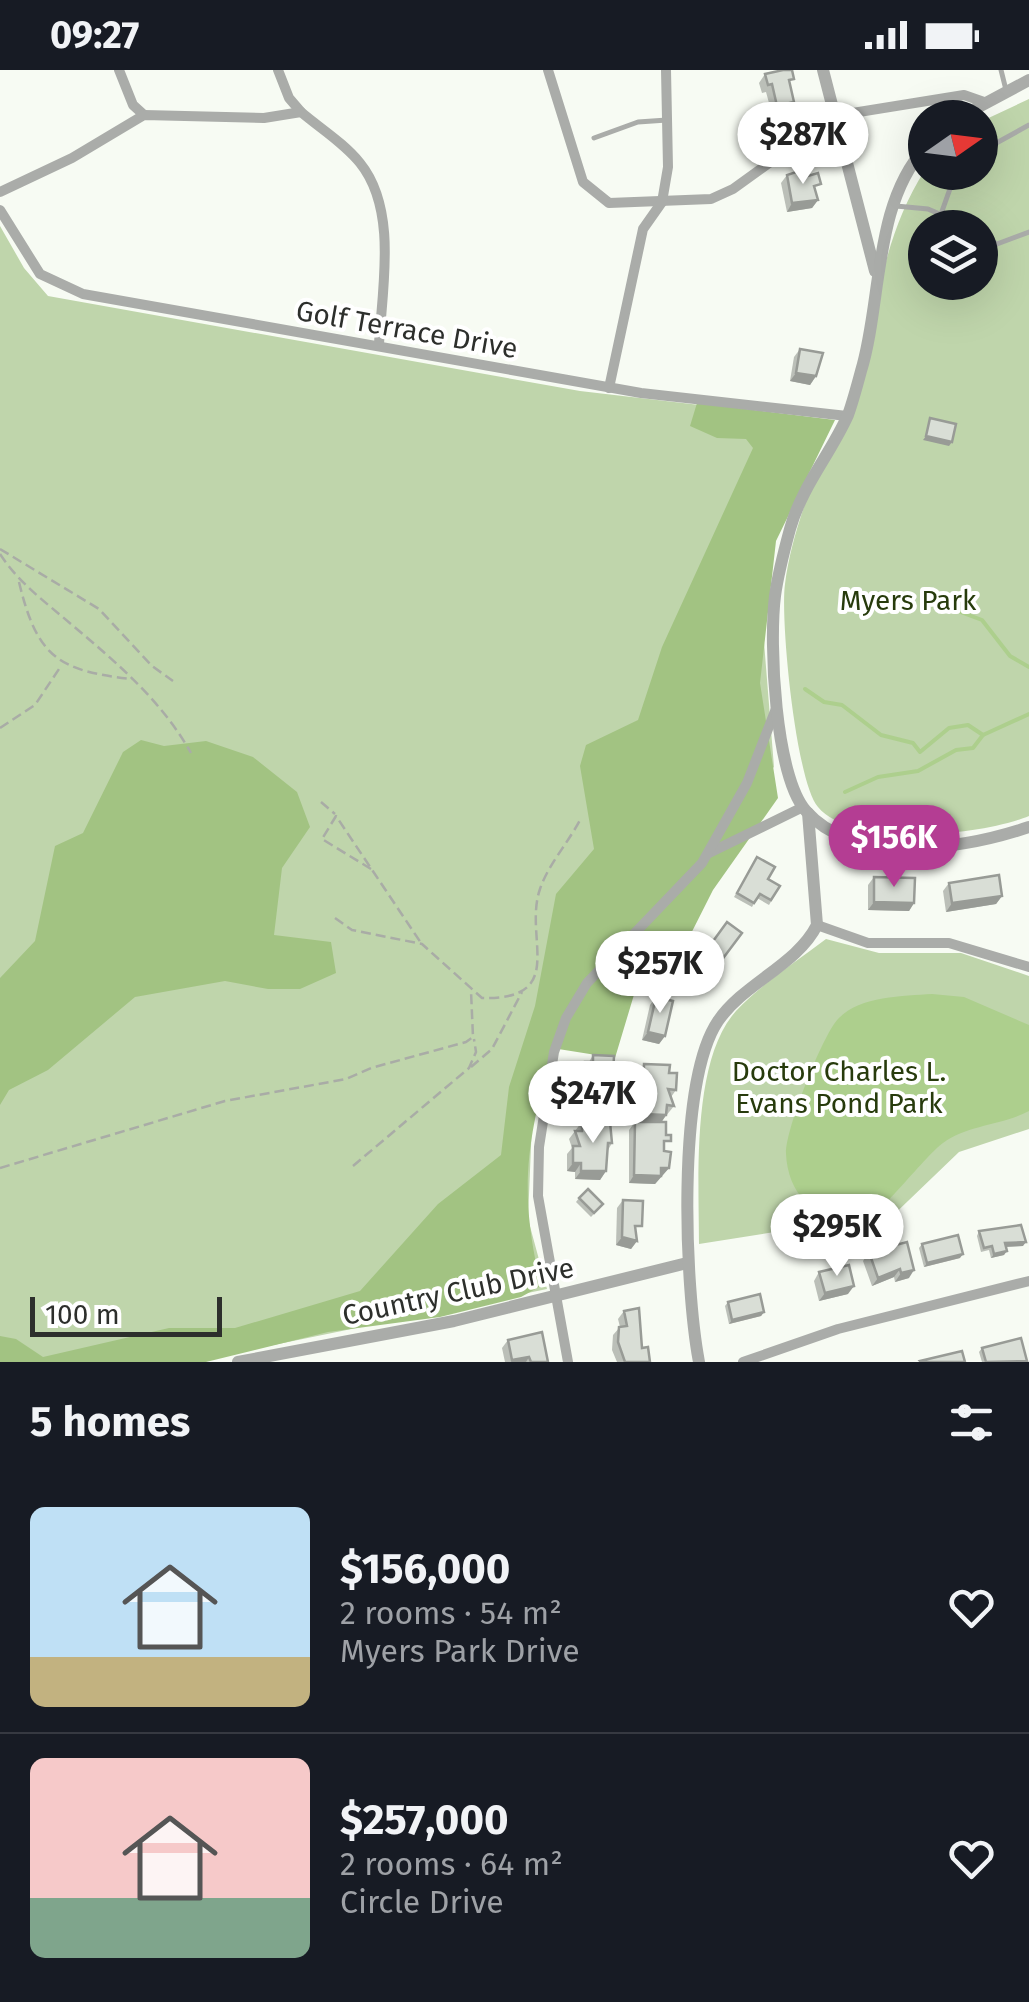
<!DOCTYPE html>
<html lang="en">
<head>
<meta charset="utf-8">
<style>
	:root { --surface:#171b24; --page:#242831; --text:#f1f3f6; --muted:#9ea1a6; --line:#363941; --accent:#b43d93 }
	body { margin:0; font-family:"Fira Sans",sans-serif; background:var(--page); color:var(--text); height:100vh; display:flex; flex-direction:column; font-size:38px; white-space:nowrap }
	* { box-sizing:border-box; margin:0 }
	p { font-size:32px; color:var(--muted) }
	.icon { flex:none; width:55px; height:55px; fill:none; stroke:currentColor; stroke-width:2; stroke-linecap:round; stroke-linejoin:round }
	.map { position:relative; height:1292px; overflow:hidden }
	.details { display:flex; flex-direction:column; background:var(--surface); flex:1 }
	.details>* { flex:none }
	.needle { width:65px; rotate:76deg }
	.tools { position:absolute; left:908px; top:30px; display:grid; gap:20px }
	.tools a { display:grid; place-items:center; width:90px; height:90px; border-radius:50%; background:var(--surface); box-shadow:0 10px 40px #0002; font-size:50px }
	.scale { position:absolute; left:30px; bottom:25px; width:192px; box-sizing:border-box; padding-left:10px; border:5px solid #2d2f2c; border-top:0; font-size:28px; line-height:35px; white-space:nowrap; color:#2d2f2c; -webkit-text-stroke:8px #fff; paint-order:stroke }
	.price { position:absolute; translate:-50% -85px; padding:0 22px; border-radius:35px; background:#fff; color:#222; font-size:32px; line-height:65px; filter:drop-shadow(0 2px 5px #0008) }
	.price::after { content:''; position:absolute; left:50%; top:60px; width:30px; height:22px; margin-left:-15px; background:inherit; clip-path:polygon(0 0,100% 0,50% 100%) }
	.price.active { background:var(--accent); color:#fff }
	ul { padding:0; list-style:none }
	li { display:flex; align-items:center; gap:30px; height:250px; padding:0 30px }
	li+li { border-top:2px solid var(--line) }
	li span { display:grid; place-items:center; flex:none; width:280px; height:200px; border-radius:15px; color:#555 }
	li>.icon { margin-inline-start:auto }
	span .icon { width:120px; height:120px; fill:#fffc; stroke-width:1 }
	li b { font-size:42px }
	h2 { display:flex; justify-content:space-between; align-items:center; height:120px; padding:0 30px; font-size:42px }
	.status { display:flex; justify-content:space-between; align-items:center; height:70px; padding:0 50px; background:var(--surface); direction:ltr }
	.status svg { height:28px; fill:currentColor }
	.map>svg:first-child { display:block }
	.green { fill:#bfd5ab; fill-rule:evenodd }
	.forest { fill:#a2c382 }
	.water { fill:#adcf8d }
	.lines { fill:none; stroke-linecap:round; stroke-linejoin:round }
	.stream { stroke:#adcf8d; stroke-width:4 }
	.path { stroke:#a9aca6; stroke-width:2.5; stroke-dasharray:10 5; stroke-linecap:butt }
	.service { stroke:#aaaca9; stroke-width:5 }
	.minor { stroke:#aaaca9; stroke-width:10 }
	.tertiary { stroke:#aaaca9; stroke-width:12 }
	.wall { fill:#bbbfb8 }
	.shaded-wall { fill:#989b96 }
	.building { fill:#d9ded6; stroke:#989b96; stroke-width:2.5 }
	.labels { text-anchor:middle; stroke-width:8; stroke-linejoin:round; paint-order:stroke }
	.street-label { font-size:28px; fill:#2d2f2c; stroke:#fff }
	.park-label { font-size:28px; fill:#273b0c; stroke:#fff }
</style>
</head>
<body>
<div class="status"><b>09:27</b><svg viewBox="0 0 49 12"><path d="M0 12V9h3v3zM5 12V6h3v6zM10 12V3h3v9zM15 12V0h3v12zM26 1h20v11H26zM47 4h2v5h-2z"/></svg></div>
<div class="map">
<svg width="1029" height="1292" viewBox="0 0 1029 1292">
	<rect width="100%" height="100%" fill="#f7fbf3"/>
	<g class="green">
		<path d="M1029,29v717c-46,19 -176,33 -211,-9 -22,-25 -38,-187 -33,-223 4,-33 16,-71 28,-102 8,-19 24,-34 31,-53 31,-85 30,-180 81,-259l55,2v-50zM925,158h55v54h-55z"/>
		<path d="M0,156l24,42 24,28 532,95 248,29 -54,113 -10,109 10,125 -82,75 -142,198 -18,82 -4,97 19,70 -357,73h-190z"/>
		<path d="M826,869l53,14h82l68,23v153l-70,23 -76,73 -38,6 -33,-5 -113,18c0,-64 -8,-183 37,-233 26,-28 60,-49 90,-72z"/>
	</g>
	<g class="forest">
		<path d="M697,333l138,17 -59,121 -16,142 18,115 -65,92 -50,99 -27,-1 -21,70 -63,-10c-25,96 -34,140 -11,238l-20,11 -81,20 -112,15 -122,30h-206v-26l16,3 27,18 126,-29h66l125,-37 78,-87 63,-49 8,-68 26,-81 21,-112 38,-45 -14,-83 6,-21 52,-25 24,-73 91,-199 -7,-9 -29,-1 -27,-12z"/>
		<path d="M141,670l23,6 42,-5 47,16 44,35 13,35 -28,41 -8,67 57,7 5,31 -36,16h-32l-43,-8 -90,16 -87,73 -39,20 -9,15v-127l35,-37 20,-95 28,-13 40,-81z"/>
	</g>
	<path class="water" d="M932,924l32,3 65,28v86c-26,14 -62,14 -86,32 -17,12 -62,71 -75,74 -45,12 -80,-18 -82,-63 -1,-23 36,-118 52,-135 21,-23 65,-23 94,-25z"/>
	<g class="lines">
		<g class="stream">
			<path d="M947,537l35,13 28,36 19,11"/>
			<path d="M805,619l19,13 18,3 39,30 32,8 7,9 29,-24 19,-3 15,10"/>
			<path d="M845,722l33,-15 40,-6 38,-21 17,-2 10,-13 46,-21"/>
		</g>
		<g class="path">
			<path d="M0,479l99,60 53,57 21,15"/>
			<path d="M0,484c19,29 44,47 71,70 46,39 90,76 120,129"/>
			<path d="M19,512c18,75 39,89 113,97"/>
			<path d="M0,658l35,-23 26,-39"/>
			<path d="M321,732l14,12"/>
			<path d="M371,799l-49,-30 14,-23 85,127"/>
			<path d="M335,848l17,12 70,14 60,54c87,2 41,-60 58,-109 8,-24 28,-46 40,-69"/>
			<path d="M471,997l21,-18 30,-57"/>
			<path d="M353,1096l116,-98 7,-16 -2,-13"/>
			<path d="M0,1098l225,-67 121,-22 25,-11 95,-26 7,-5 -2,-46"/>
		</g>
		<g class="service">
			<path d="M1001,0l5,20"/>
			<path d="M594,68l44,-16 29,-2"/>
			<path d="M980,82l49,-27"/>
			<path d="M896,136l32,3 44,19"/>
			<path d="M941,144l15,-42"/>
			<path d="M980,163l17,11 32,-12"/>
		</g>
		<g class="minor">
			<path d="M119,0l14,35 11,10"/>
			<path d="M278,0l11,28 12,14"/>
			<path d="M548,0l35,112 26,21 102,-4 22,-10 101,-73 130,-21 20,7"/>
			<path d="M0,122l72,-34 72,-43 120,3 37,-6c20,17 43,31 59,51 38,47 22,126 19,181"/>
			<path d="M0,140l40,64 43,20 558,99 206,23"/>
			<path d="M609,318l34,-159 19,-27 6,-35 -2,-97"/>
			<path d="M709,783l94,-46"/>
			<path d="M817,855l51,18h81l80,24"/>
			<path d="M568,1292l-30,-166 1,-49 15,-95 12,-34 21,-35 115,-120 45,-80 30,-77"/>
			<path d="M743,1292l95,-33 191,-48"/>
		</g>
		<g class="tertiary">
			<path d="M823,0l52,201"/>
			<path d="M958,48l71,-38"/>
			<path d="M925,78c-52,56 -43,155 -64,223 -4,15 -8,30 -13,44 -18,40 -46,71 -58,114 -6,22 -12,45 -15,67 -6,47 0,180 31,215 49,56 161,37 223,16"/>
			<path d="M238,1292l216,-41 233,-58"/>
			<path d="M699,1292c-14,-74 -23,-279 19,-341 26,-38 79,-56 99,-96l-9,-112"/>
		</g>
	</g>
	<g class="wall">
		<path d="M765,4l25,10 4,18 -5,8 -17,4 -6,-22 -4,1 -3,-10z"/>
		<path d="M787,105l14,3 15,14 2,8 -6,8 -25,4 -6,-29z"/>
		<path d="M800,279l16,27 -6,9 -20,-4 4,-24z"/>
		<path d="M757,787l11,22 12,7 -11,19 -12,-7 -5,9 -18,-10z"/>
		<path d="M874,807l40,26 -5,8 -41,-1v-25z"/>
		<path d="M949,813l53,13 -6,8 -50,8 -3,-21z"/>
		<path d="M727,852l15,11 -38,52 -15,-11z"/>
		<path d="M656,927l9,39 -6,8 -17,-4 8,-35z"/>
		<path d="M593,985l19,88 -4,7 -2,21 -6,9 -25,-1v-7l-8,-1v-17l5,-6 -3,-9 12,-16 -2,-1v-7h-8v-17l5,-7 -3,-10 12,-19h4z"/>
		<path d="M644,994l25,9 7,17 -5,7 3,9 -13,16 3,27 5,19 -14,16 -26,-1v-53l6,-8h2l1,-50z"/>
		<path d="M579,1128l24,6 -12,13 -15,-15z"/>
		<path d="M623,1130l13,34 1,7 -6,8 -15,-4 1,-37z"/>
		<path d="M979,1161l44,15 -17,1 -2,8 -13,3 -2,-8 -8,2 -4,-16z"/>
		<path d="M907,1172l2,36 -14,4 -1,-5 -22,9 -9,-25 6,-9z"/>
		<path d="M922,1174l38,14 -36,9 -5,-19z"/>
		<path d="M819,1202l29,22 -29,7 -5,-20z"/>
		<path d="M728,1232l36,10 -3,4 -32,8 -4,-18z"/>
		<path d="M624,1241l18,37 8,14h-33l-5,-12 1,-15 7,-8 -2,-8z"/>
		<path d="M508,1270l40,22h-43l-3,-14z"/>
		<path d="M982,1278l44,14h-44l-3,-10z"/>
	</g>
	<g class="shaded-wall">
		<path d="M794,32l-5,8 -17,4 5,-8z"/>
		<path d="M818,130l-6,8 -25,4 5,-9z"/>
		<path d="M796,303l20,3 -6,9 -20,-4z"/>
		<path d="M926,366l26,6 -3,4 -26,-6z"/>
		<path d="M1002,826l-6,8 -50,8 6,-9z"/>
		<path d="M874,832l40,1 -5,8 -41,-1z"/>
		<path d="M648,962l17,4 -6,8 -17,-4z"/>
		<path d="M577,1037h8l-6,8h-8z"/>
		<path d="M585,1044l26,1 -6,8 -26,-1z"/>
		<path d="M643,1044l23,1 -5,8 -24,-1z"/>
		<path d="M573,1093h8l-6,9 -8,-1z"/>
		<path d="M661,1098h8l-14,16 -26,-1 5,-8z"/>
		<path d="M581,1101h25l-6,9 -25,-1z"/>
		<path d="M622,1167l15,4 -6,8 -15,-4z"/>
		<path d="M1026,1172l-3,4 -21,1 3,-4z"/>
		<path d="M1007,1181l-3,4 -13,3 3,-4z"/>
		<path d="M963,1184l-3,4 -36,9 3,-4z"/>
		<path d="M900,1199l-6,8 -22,9 6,-8z"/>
		<path d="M914,1200l-5,8 -14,4 6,-9z"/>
		<path d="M854,1216l-6,8 -29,7 6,-8z"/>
		<path d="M764,1242l-3,4 -32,8 3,-4z"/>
		<path d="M529,1287l-3,5h-15l1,-2z"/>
	</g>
	<g class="building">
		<path d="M783,0h9l2,9 -5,1 5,22 -17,4 -5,-22 -4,1 -3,-11z"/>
		<path d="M799,101l2,7 17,-5 3,11 -7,2 4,14 -26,3 -5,-28z"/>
		<path d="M800,279l23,4 -7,23 -20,-3z"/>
		<path d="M930,348l26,6 -4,18 -26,-6z"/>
		<path d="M757,787l18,10 -7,12 12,7 -9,14 -11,-6 -6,9 -17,-10z"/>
		<path d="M999,805l3,21 -50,7 -3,-20z"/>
		<path d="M874,807l41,1 -1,25 -40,-1z"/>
		<path d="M727,852l15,11 -33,44 -14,-11z"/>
		<path d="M656,927l17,4 -8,35 -17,-4z"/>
		<path d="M593,985l21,1 -3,59 -26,-1v-7h-8v-17h7l-5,-18h6v-10h8z"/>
		<path d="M644,994l26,1 -1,8h8l-1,17 -8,-1 6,17 -7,-1 -1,10 -23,-1z"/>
		<path d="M582,1051l28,1 2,21h-4l-2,28h-25v-8h-8v-17h7l-5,-15h7z"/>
		<path d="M635,1052h31v13h5v6h-7v10l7,1 -2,16h-8v8l-27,-1z"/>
		<path d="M588,1119l15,15 -9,9 -15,-15z"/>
		<path d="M623,1130l20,1 -1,25h-7l2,15 -15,-4z"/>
		<path d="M1021,1155l5,17 -21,1 2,8 -13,3 -2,-8 -8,2 -5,-17z"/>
		<path d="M958,1165l5,19 -36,9 -5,-19z"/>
		<path d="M907,1172l7,28 -13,3 -1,-4 -22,9 -9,-26z"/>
		<path d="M849,1195l5,21 -29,7 -6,-21z"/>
		<path d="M760,1224l4,18 -32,8 -4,-18z"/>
		<path d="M639,1238l3,40 6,-1 2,15h-25l-7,-20 1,-15 8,-1 -3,-15z"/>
		<path d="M542,1262l6,30h-17l-2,-5 -17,3 -4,-20z"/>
		<path d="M1021,1268l6,23 -41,1 -4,-14z"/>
		<path d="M962,1281l3,11h-44l-1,-1z"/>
	</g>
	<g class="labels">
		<g class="street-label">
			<text transform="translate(407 259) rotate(10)" y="10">Golf Terrace Drive</text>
			<text transform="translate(458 1221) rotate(-12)" y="10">Country Club Drive</text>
		</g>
		<g class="park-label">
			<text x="908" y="540">Myers Park</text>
			<text x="839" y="1011">Doctor Charles L.<tspan x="839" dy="32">Evans Pond Park</tspan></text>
		</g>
	</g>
</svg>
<div class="tools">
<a><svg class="needle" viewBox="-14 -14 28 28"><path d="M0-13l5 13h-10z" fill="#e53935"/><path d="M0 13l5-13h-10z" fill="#9ea1a6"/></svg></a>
<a><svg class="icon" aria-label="layers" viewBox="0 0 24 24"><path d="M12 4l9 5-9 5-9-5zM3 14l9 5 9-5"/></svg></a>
</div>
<div class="scale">100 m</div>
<b class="price" style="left:803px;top:117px">$287K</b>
<b class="price active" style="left:894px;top:820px">$156K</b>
<b class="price" style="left:660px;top:946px">$257K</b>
<b class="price" style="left:593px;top:1076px">$247K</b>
<b class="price" style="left:837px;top:1209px">$295K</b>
</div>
<section class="details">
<h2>5 homes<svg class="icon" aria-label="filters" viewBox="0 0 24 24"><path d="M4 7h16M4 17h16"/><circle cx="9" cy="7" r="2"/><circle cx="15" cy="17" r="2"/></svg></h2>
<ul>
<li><span style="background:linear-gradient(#bfe0f5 75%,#c2b280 0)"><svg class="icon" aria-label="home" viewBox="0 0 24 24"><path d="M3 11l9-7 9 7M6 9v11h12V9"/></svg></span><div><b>$156,000</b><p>2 rooms · 54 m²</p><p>Myers Park Drive</p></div><svg class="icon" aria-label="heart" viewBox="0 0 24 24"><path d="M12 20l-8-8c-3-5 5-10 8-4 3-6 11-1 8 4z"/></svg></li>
<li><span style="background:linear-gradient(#f6c9c9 70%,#7fa58c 0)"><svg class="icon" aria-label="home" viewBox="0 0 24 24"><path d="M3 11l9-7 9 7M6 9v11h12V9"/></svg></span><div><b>$257,000</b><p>2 rooms · 64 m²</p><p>Circle Drive</p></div><svg class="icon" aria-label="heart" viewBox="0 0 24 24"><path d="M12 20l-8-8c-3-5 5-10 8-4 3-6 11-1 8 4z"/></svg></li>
</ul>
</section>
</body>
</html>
